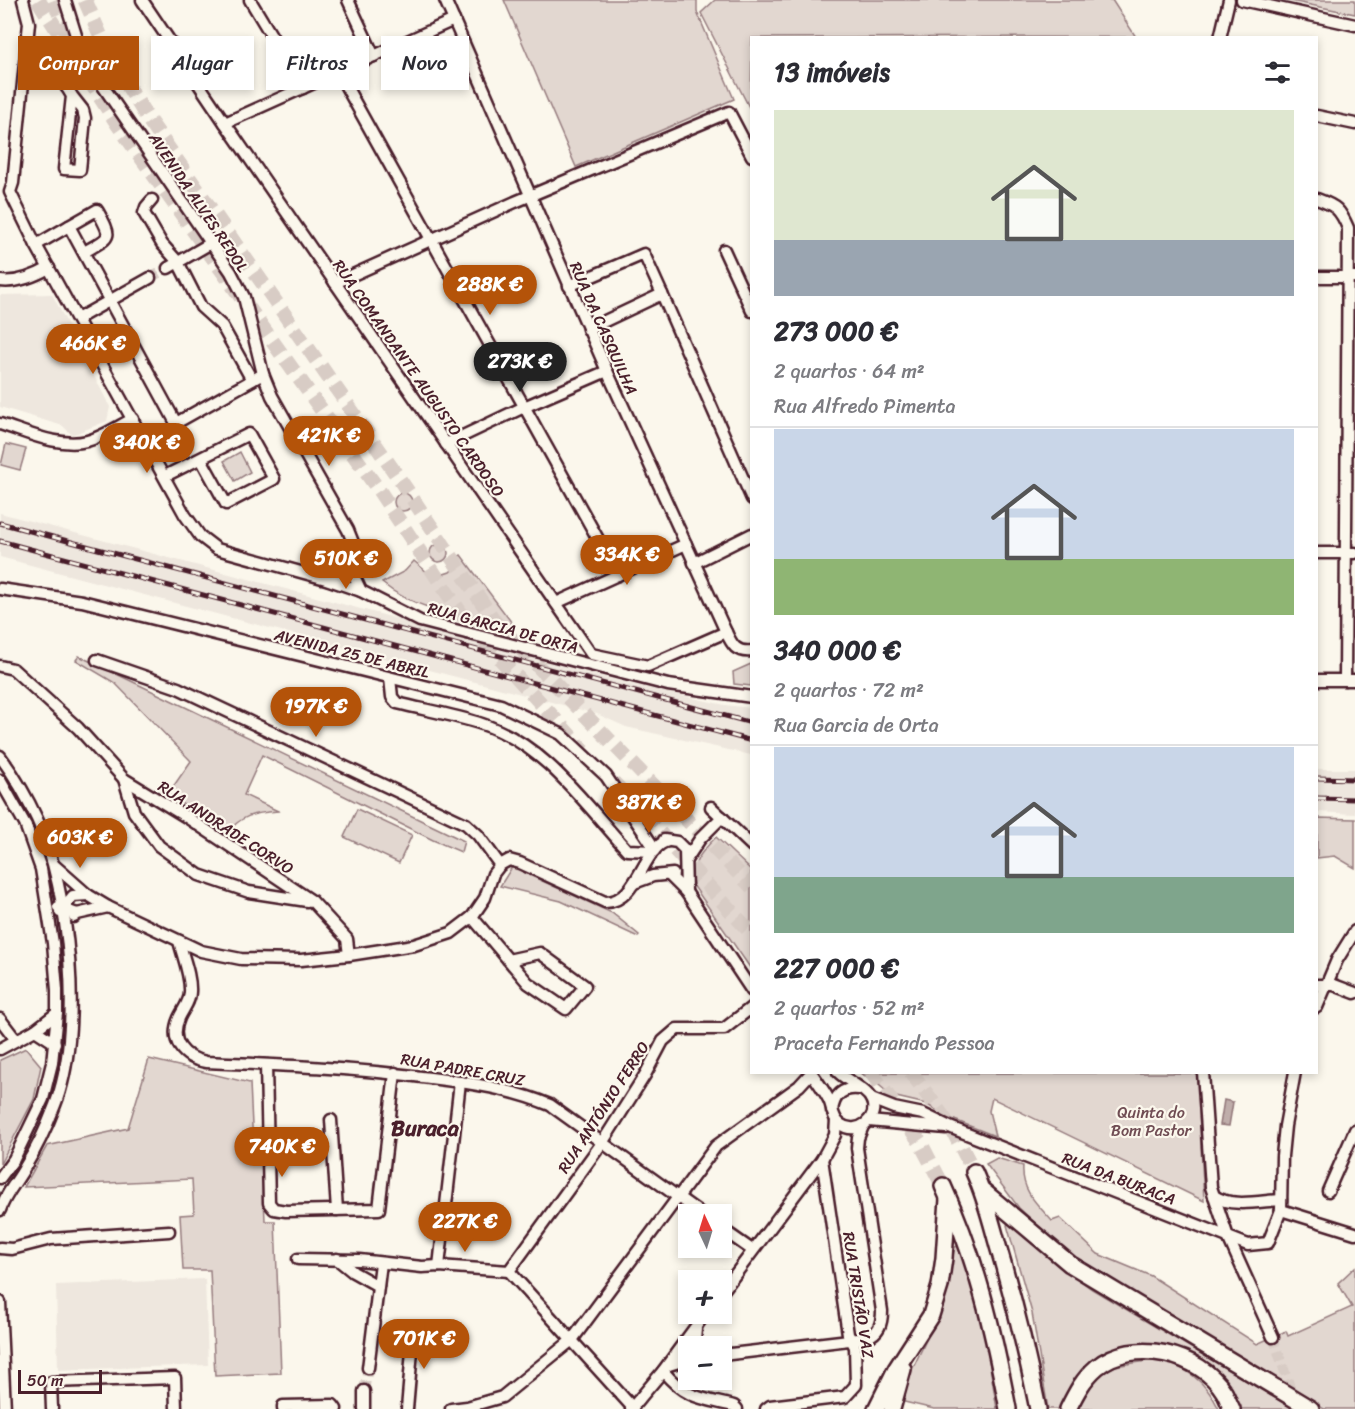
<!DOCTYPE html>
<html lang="pt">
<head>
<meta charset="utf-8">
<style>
	:root { --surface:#fff; --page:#f2f2f3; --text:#2b2b33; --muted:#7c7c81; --line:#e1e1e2; --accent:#b45309 }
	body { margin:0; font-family:Sriracha,sans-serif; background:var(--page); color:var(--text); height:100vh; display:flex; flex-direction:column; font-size:22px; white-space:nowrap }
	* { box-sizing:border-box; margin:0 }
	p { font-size:20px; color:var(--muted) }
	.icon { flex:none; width:33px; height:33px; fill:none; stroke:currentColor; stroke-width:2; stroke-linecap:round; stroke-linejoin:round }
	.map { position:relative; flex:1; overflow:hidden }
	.details { position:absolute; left:750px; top:36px; width:568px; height:1038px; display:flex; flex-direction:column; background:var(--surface); border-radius:0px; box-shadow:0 3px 9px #0003 }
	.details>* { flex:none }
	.guide { position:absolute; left:18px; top:36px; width:570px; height:54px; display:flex; gap:12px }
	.needle { width:39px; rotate:356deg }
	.buttons { position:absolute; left:678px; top:1204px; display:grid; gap:12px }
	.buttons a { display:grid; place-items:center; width:54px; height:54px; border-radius:0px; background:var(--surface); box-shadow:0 3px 9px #0003; font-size:30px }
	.scale { position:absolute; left:18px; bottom:15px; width:84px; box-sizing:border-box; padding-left:6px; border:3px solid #4a1f2b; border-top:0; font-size:16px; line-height:21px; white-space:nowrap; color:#4a1f2b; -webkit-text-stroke:4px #fbf7ec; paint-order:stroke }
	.price { position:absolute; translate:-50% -51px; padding:0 14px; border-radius:21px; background:var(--accent); color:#fff; font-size:20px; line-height:39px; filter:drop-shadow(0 2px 3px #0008) }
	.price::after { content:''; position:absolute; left:50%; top:36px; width:18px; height:14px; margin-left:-9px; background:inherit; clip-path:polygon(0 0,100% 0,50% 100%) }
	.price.current { background:#222; color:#fff }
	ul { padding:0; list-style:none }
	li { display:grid; align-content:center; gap:12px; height:318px; padding:0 24px }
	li+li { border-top:2px solid var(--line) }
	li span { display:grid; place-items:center; height:186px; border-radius:0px; color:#555 }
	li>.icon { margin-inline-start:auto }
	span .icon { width:108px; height:108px; fill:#fffc; stroke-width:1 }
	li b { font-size:26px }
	h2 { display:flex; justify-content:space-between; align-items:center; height:72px; padding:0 24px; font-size:26px }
	.tag { padding:0 21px; border-radius:0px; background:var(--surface); box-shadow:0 3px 9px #0003; font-size:21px; line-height:54px }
	.tag.current { background:var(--accent); color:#fff }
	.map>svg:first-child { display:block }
	.built { fill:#eee7de }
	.green { fill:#e2d7d0; stroke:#967b7e; stroke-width:1.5 }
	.water { fill:#bfadaa; stroke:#907477; stroke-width:1.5 }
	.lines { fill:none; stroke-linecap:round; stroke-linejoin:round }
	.minor-tunnel { stroke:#d8ccc5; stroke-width:10; stroke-dasharray:10 5; stroke-linecap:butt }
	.highway-tunnel { stroke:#d8ccc5; stroke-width:15; stroke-dasharray:15 8; stroke-linecap:butt }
	.minor-casing { stroke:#4a1f2b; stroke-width:15 }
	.highway-casing { stroke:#4a1f2b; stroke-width:20 }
	.minor { stroke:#fbf7ec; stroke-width:10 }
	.highway { stroke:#fbf7ec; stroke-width:15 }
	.rail-casing { stroke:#4a1f2b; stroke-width:5 }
	.rail { stroke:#fbf7ec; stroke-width:3; stroke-dasharray:9; stroke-linecap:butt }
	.labels { text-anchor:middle; stroke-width:4.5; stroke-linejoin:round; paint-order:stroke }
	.street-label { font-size:16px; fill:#4a1f2b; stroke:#fbf7ec }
	.park-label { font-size:16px; fill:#704d54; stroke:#fbf7ec }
	.district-label { font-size:22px; font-weight:bold; fill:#4a1f2b; stroke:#fbf7ec }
</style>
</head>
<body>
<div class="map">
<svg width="1355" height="1409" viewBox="0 0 1355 1409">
	<rect width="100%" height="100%" fill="#fbf7ec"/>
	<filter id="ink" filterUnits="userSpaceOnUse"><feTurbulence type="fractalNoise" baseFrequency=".0167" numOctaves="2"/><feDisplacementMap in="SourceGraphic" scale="12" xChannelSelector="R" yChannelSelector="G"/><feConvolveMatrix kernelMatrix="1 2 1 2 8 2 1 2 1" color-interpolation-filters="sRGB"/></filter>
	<g filter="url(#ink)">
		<g class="built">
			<path d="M52,294l58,113 -3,14 -35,14 -9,-9 -63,-19v-112z"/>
			<path d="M0,513l406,108 93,29 130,34 96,21 26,3v47l-125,-28 -29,-13 -597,-157z"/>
			<path d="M1317,769h38v45l-38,-2z"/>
			<path d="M205,1279l3,86 -150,5 -2,-85z"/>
		</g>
		<g class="green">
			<path d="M504,0h193v12l37,87 -158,68z"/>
			<path d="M715,0h397l24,37 -384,1 -1,73 -50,-98z"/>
			<path d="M1286,0h69v14z"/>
			<path d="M6,444l20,5 -6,21 -19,-5z"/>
			<path d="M240,452l10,20 -15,9 -11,-20z"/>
			<circle cx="403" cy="502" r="9"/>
			<circle cx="439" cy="553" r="9"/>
			<path d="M461,555l51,68 -3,5c-40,-10 -95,-18 -127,-45l23,-12 9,-10 14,12 13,2 9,-3 4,-4 4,-11z"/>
			<path d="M79,656l385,185 -3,11 -28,-12 -171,-85 -18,40 34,16c-24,2 -37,4 -52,23l-58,-40 23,-33 -76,-78 -39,-23z"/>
			<path d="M751,664v22l-17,-2 -1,-12z"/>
			<path d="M357,809l55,26 -13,28 -55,-26z"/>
			<path d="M1317,818l38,1v49l-20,-12 -18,2z"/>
			<path d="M716,837l35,33v99l-58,-84c-4,-20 10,-35 23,-48z"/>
			<path d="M512,867l100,46 27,22 -1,2 -77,-36 -61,-15z"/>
			<path d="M26,1048l15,18 -7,33 -34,65v-104z"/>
			<path d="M149,1059l101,24 3,64h9l3,74h10l6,152 -66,3 -5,-106h-27l-3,-55 14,-1 -2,-35 -168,8 23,-41 81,-18z"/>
			<path d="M860,1073h337l7,128 -212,-103 -3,13 6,25 -48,-19 -21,-13 -34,-8 -19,-16z"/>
			<path d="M997,1158l26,8c-2,25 14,38 29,55l8,-3 38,36 53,22 106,68 29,-13 2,5 64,-29 -14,-24 17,-16v142h-31l-234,-142 -25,-17 -46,-42 -33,-44z"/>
			<path d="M1013,1221l52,49 27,19 202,120h-56l-14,-27 -73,-37 -71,30 -12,16 -8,18h-12l-16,-96 -25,-88z"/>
			<path d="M961,1245l24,91 12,73h-63l-34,-8 11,-29 28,-59 16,-66z"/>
			<path d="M1153,1360c30,3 53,21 66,49h-145l21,-32 20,-11z"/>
		</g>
		<path class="water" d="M1224,1100l9,2 -4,24 -9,-1z"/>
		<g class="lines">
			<g class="minor-tunnel">
				<path d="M150,278l18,-10"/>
				<path d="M1273,1337l21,62"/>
				<path d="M364,1391l4,-23"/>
			</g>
			<g class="highway-tunnel">
				<path d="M38,0l80,125 260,364 88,132 118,130"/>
				<path d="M54,0l13,34"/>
				<path d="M85,0l23,53 40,66 250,358 97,145 257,265"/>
				<path d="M613,782l139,152"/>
				<path d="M871,1072l49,70 23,44"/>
				<path d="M911,1072l41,57 22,43"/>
			</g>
			<g class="minor-casing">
				<g id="minor">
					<path d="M23,0l6,23 -16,160 -3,9 26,53 149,270 15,21 17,13 109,30 35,12 59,30 248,64 84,12"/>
					<path d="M65,0l14,45 8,18 144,209 13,25 19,77 9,22 76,134 6,15v31l7,15"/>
					<path d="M142,0l83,123 366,531 57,12 78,-34"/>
					<path d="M250,0l53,88"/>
					<path d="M348,0l26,56"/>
					<path d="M445,0l162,371 119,261c6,13 10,21 26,19"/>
					<path d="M1242,0l113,25"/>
					<path d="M1220,38l9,-38"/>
					<path d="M25,72c25,2 34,0 47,24l-8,73 16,1 5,-52 -2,-8 -11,-14"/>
					<path d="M338,72l280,503"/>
					<path d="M1317,116l38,8"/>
					<path d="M225,123l229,-103"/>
					<path d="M1317,199c19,7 23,10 31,29l-3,452"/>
					<path d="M152,200l-6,7 -2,6 18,31 16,18 23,45 21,19 30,54"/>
					<path d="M36,245l33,-19"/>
					<path d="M724,250l28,61"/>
					<path d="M84,252c28,-16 29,-13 13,-42l-28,16 107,197 87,-49"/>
					<path d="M168,268l43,-25"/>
					<path d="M1317,277h38"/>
					<path d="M0,281c16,2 35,-5 49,-13"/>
					<path d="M335,283l180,-81 214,-90 23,44"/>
					<path d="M569,286l75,-32 18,40 -74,35"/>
					<path d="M662,294l90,205"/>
					<path d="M77,319l73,-41"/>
					<path d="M0,424c26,8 59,24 87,17 16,-4 31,-15 46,-22"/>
					<path d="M446,444l78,-37 83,-36"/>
					<path d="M165,476l84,-42 25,45 -48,25 -25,-45"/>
					<path d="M1317,553h38"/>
					<path d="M694,563l58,-29"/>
					<path d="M327,579l19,-4 9,-6"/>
					<path d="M0,589l82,12 419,104 60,29 45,42 49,73"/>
					<path d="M556,603l130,-59"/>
					<path d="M97,660l81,28 288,136 12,11 22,30"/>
					<path d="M0,666l13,3 65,59 46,51 64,39 124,83 35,38 2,16"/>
					<path d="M390,678l2,19 5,6c28,7 58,12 85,21 62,20 103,80 145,126l27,1"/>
					<path d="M1317,680h38"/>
					<path d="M0,756c14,19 27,41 37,63 33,71 47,213 18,286 -8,21 -18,43 -30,62 -8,15 -20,27 -25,43"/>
					<path d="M124,779l10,33 25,34 40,29 50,17 58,9"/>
					<path d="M0,780l25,44 16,45 12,74 4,47v23l-5,50 -9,36 -29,60 -14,19"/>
					<path d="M711,807l41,39"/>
					<path d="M664,840l13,2 8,8 1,42"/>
					<path d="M686,860l14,-21 22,-22"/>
					<path d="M54,865l34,30 20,12 93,44 40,8 60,1 48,-5 65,-10 37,-12 21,-16 13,-19 8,-24 7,-9 9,-5 11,3 85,39c33,1 38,-56 63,-61"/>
					<path d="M669,875l17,17 66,99"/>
					<path d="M634,883l19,-7 20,-2"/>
					<path d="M58,907l19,7"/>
					<path d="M60,912l13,-16 15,-1"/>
					<path d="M74,917l3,-3 31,-7"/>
					<path d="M472,917l56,66 38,26 19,-23 -45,-33 -32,7"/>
					<path d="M179,941c4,16 12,35 11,51 0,10 -7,17 -11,26 -10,23 4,40 27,44 75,3 149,6 224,16 41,5 82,11 120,27l153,110"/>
					<path d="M1317,985h17l21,8"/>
					<path d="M1317,1007l20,-47 18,-29"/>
					<path d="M0,1019l16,21"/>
					<path d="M35,1030l22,-17"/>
					<path d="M0,1049l35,-19 20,13"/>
					<path d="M266,1065l3,138 5,6 12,2 93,-2 16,-136"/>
					<path d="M811,1072c6,9 13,18 18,28 4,8 3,18 11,24 17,13 41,-6 31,-25 -5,-10 -24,-18 -33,-27"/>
					<path d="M1203,1072l8,115 17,50 45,100"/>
					<path d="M871,1099l23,9 29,6 29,14 296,117 20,-2 13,-33 74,23"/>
					<path d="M832,1111c2,-16 11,-24 27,-22"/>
					<path d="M331,1120l6,90"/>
					<path d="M869,1121l77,7"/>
					<path d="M1328,1191l27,-61"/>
					<path d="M1214,1196c18,12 46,5 67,4"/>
					<path d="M1281,1210l1,-54 3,-30 10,-54"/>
					<path d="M722,1229l30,21"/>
					<path d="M0,1248l12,1 39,-10 118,-8"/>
					<path d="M298,1259l61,1 63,7 17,-1 70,5"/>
					<path d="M337,1259l16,13 25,14"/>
					<path d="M439,1266l21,-184"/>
					<path d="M509,1271l93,-128 43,-68 18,-34 14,-12h47l28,-22"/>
					<path d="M509,1271l124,137"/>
					<path d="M722,1292l100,-133 13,-24 1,-15"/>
					<path d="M0,1302l5,107"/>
					<path d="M696,1329l-1,11 2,7"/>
					<path d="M722,1355l144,-17c13,-5 16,-14 16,-27l-25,-163 1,-10 5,-12"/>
					<path d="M669,1365l19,-6"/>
					<path d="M368,1368l13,-105"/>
					<path d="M663,1371c23,28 38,27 71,35l3,3"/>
					<path d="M364,1391v18"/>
					<path d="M52,1409l-1,-27 124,-4 1,31"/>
					<path d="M283,1409v-3l50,-1 3,4"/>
					<path d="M407,1409l6,-70 39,4"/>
					<path d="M451,1409l16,-2 35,-10 70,-57 144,-194 83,-60 12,-13"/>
					<path d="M631,1409l32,-38 42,-57"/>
					<path d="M766,1409l4,-3 75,-9 11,-12 -1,-38 -7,-13 -26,-175"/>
				</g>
			</g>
			<g class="highway-casing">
				<g id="highway">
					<path d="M974,1172c11,24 17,49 24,74 16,54 29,108 40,163"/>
					<path d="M943,1186c34,74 50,143 65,223"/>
					<path d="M982,1190l88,74 241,145"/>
					<path d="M876,1409l20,-40 35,-54 9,-29 4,-28 4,-59"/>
					<path d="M892,1409l11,-40"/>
					<path d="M1068,1409c8,-16 15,-30 29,-42 36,-30 103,-14 127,25 3,5 5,12 8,17"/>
				</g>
			</g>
			<use href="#minor" class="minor"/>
			<use href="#highway" class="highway"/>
			<g class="rail-casing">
				<g id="rail">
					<path d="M0,523l752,200"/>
					<path d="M0,541l752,200"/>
					<path d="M1317,778l38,1"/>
					<path d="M1317,798l38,1"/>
				</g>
			</g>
			<use href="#rail" class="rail"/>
		</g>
	</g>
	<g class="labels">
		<g class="street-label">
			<text transform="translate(199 202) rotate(56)" y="6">AVENIDA ALVES REDOL</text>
			<text transform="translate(604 328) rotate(66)" y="6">RUA DA CASQUILHA</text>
			<text transform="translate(419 378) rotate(55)" y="6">RUA COMANDANTE AUGUSTO CARDOSO</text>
			<text transform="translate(503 627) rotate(15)" y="6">RUA GARCIA DE ORTA</text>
			<text transform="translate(352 653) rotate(14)" y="6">AVENIDA 25 DE ABRIL</text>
			<text transform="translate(226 827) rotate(33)" y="6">RUA ANDRADE CORVO</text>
			<text transform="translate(463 1069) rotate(10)" y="6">RUA PADRE CRUZ</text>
			<text transform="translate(603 1107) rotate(-57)" y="6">RUA ANTÓNIO FERRO</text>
			<text transform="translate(1119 1178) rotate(21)" y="6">RUA DA BURACA</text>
			<text transform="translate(859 1295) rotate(81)" y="6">RUA TRISTÃO VAZ</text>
		</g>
		<g class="park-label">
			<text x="1151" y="1118">Quinta do<tspan x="1151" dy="18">Bom Pastor</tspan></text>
		</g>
		<g class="district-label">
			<text x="425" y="1136">Buraca</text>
		</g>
	</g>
</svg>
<div class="buttons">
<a><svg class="needle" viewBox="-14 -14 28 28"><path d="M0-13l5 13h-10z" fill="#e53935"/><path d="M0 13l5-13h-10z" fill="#7c7c81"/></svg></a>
<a>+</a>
<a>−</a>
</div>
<div class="scale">50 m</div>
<b class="price" style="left:490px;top:316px">288K €</b>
<b class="price" style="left:93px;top:375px">466K €</b>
<b class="price current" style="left:520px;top:393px">273K €</b>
<b class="price" style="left:329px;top:467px">421K €</b>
<b class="price" style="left:147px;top:474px">340K €</b>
<b class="price" style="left:627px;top:586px">334K €</b>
<b class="price" style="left:346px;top:590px">510K €</b>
<b class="price" style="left:316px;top:738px">197K €</b>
<b class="price" style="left:649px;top:834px">387K €</b>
<b class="price" style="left:80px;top:869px">603K €</b>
<b class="price" style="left:282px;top:1178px">740K €</b>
<b class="price" style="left:465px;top:1253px">227K €</b>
<b class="price" style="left:424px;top:1370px">701K €</b>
<div class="guide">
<a class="tag current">Comprar</a>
<a class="tag">Alugar</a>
<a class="tag">Filtros</a>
<a class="tag">Novo</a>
</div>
<section class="details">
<h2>13 imóveis<svg class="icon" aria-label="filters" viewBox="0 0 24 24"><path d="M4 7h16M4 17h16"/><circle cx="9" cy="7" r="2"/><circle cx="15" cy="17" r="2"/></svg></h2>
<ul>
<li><span style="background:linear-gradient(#dfe7d0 70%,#9aa5b1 0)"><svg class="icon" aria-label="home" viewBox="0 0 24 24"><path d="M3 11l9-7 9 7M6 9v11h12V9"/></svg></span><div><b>273 000 €</b><p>2 quartos · 64 m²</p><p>Rua Alfredo Pimenta</p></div></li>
<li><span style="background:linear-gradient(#c9d6e8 70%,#8fb573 0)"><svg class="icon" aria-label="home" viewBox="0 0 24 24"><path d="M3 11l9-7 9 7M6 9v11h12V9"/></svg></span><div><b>340 000 €</b><p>2 quartos · 72 m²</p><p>Rua Garcia de Orta</p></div></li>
<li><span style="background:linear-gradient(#c9d6e8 70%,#7fa58c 0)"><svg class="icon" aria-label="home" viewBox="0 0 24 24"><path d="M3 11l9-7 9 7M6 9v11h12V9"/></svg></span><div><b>227 000 €</b><p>2 quartos · 52 m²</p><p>Praceta Fernando Pessoa</p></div></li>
</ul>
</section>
</div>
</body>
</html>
